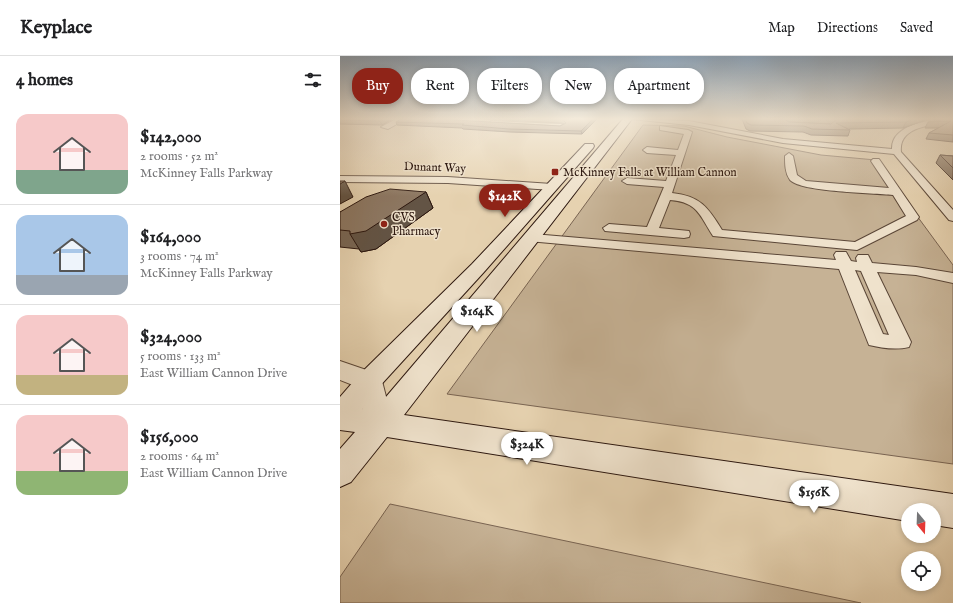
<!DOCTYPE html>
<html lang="en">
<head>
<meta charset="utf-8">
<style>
	:root { --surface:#fff; --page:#f6f6f6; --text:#202124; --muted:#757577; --line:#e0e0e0; --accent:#8f2418 }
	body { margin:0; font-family:"IM FELL English",serif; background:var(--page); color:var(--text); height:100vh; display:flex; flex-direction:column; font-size:15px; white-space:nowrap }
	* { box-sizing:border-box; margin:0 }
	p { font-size:13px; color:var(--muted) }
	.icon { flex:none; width:22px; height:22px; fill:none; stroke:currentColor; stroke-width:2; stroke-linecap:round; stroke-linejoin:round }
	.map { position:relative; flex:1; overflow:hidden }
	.details { display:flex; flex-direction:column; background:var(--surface); width:340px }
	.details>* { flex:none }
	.banner { position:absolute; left:12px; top:12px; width:380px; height:36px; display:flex; gap:8px }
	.needle { width:26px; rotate:161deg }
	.controls { position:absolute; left:561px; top:447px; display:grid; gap:8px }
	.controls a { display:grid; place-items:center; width:40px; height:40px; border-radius:50%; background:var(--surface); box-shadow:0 2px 6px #0003; font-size:20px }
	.price { position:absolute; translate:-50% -34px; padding:0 9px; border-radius:14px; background:#fff; color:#222; font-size:13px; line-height:26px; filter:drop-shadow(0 1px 2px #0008) }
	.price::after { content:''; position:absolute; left:50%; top:24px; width:12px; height:9px; margin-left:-6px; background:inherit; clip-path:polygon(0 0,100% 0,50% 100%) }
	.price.on { background:var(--accent); color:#fff }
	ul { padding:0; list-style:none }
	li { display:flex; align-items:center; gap:12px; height:100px; padding:0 16px }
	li+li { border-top:1px solid var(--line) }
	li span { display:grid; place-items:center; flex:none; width:112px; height:80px; border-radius:12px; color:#555 }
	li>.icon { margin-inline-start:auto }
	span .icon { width:48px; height:48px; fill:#fffc; stroke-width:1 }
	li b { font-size:17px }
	h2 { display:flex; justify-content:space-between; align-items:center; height:48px; padding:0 16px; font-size:17px }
	.pill { padding:0 14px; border-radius:16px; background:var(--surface); box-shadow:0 2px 6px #0003; font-size:14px; line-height:36px }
	.pill.on { background:var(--accent); color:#fff }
	header { display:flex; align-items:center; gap:24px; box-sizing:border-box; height:56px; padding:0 20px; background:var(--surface); border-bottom:1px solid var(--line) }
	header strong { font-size:19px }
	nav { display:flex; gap:22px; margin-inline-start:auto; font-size:14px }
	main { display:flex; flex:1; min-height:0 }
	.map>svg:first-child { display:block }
	.green { fill:#c6b295; stroke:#796452 }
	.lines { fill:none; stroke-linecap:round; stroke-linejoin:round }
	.minor-casing { stroke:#5a4637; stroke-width:2 }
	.tertiary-casing { stroke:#5a4637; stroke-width:2 }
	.secondary-casing { stroke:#2c170f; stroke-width:2 }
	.minor { fill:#efe2cc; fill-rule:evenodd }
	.tertiary { fill:#efe2cc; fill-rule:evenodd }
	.secondary { fill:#efe2cc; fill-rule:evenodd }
	.wall { fill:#796755; stroke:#2c170f; fill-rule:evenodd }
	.shaded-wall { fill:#635445; stroke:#2c170f }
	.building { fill:#8d7863; stroke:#2c170f }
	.poi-dot { fill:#8f2418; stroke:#efe2cc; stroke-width:1.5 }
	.labels { text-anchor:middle; stroke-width:3; stroke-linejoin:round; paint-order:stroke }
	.far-street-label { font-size:12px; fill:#2c170f; stroke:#efe2cc }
	.far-poi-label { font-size:12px; fill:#2c170f; stroke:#efe2cc; text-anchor:start }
</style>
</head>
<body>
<header>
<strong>Keyplace</strong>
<nav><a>Map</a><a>Directions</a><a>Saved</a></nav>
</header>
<main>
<section class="details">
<h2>4 homes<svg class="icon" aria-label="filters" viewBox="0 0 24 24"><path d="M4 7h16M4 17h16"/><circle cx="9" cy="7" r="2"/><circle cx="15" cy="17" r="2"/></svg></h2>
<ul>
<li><span style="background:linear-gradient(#f6c9c9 70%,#7fa58c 0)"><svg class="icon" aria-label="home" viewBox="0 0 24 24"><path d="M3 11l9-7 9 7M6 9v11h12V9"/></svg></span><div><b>$142,000</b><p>2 rooms · 52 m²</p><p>McKinney Falls Parkway</p></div></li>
<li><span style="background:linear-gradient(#a9c7e8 75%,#9aa5b1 0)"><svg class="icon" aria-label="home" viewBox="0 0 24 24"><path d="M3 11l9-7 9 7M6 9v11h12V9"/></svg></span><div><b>$164,000</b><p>3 rooms · 74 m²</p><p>McKinney Falls Parkway</p></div></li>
<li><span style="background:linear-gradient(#f6c9c9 75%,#c2b280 0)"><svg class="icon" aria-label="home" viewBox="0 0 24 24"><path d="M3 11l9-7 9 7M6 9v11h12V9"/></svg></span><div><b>$324,000</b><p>5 rooms · 133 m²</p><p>East William Cannon Drive</p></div></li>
<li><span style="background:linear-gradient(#f6c9c9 70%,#8fb573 0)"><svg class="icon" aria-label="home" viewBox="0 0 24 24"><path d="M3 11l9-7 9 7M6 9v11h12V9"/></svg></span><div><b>$156,000</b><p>2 rooms · 64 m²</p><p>East William Cannon Drive</p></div></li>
</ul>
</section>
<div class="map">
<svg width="613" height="547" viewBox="0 0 613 547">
	<rect width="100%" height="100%" fill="#e6d2b0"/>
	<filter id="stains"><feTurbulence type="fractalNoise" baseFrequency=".005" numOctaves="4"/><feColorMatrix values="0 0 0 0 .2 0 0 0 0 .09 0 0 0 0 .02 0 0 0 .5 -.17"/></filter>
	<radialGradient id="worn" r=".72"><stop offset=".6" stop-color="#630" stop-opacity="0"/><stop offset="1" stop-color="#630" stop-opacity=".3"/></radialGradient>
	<g class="green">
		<path d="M303,69l41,1 43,11 94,18 55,5 77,105v199l-506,-70z"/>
		<path d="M50,448l471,99h-521v-26z"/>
	</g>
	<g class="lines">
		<g class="minor-casing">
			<g id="minor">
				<path d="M56,63h10l-18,10 -7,-2z"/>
				<path d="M291,63l58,2 94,18 109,10c-1,-26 43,-30 61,-30v4c-19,1 -55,3 -52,29l52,58v11l-4,-1 -55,-66 -111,-11 -94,-18z"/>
				<path d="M151,65l70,3 4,2 -4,2 -67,-3 -4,-2z"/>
				<path d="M320,70l28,4 4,2 -20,61c28,3 36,14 50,37l133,12 51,-26 -13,-21c-19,-2 -92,-3 -103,-15 -5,-7 -5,-16 -5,-24l4,-3 4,3 4,19 9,6 83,7 -18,-27 2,-2h6l40,58 -2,3 -60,30 -144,-14c-13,-20 -15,-34 -43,-36l-11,28 30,3 1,3 -1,3 -5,1 -79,-7 -2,-3 6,-4 38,3 17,-40 -37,-3 -5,-3 5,-3 39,3 10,-26 -29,-2 -4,-3 4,-3 31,3 6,-16 -24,-4z"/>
				<path d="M0,120l108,1 104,7 5,3 -5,3 -104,-7 -108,-1z"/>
				<path d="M193,178l303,26 -2,-5 2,-3h10l5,9 6,1 -1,-4 2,-3h10l4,8 44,4 37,6v10l-37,-8 -39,-3 34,70 -2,5c-12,3 -28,1 -40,-2l-2,-5 -28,-71 -311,-28 -2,-3 2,-3zM515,214l6,1 28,64 -6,-1z"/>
			</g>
		</g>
		<g class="tertiary-casing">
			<path id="tertiary" d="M0,305l38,13 4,7 11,43 -4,8 -10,4 -10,-4 -4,-8 -7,-37 -18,-7z"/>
		</g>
		<g class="secondary-casing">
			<path id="secondary" d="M283,63h9l-228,296 549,79v34l-19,-3v-15h-26v11l-521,-84 -36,45 -11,5v-38l15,-17 -15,-2v-33l20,-23 112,-110 113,-120h8l1,2 -1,2 -109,124 -106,116 -16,21 12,2z"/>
		</g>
		<use href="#minor" class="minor"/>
		<use href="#tertiary" class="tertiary"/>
		<use href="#secondary" class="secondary"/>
	</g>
	<g class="wall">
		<path d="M0,63h52l-10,6 -42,-1z"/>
		<path d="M144,63h113l-15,15 -72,-2 -47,-3 -1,-1 -65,-3 -1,-3 43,-2 121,6 4,-2 -2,-1z"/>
		<path d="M402,63h191l-8,1 -22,8 -54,1 1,1 -2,6 -37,-1 -8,-3 -53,-1 -4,-2zM448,66l41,2h1l-41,-2z"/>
		<path d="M613,63v23l-27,-3 3,-6 10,-5h-14l3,-6z"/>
		<path d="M600,99l13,1v24l-17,-17z"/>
		<path d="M86,136l7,16 -57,41 -15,3 -2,-3 -19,-2v-35z"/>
	</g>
	<g class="shaded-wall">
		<path d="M44,63h8l-10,6 -2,-4z"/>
		<path d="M253,63h4l-15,15 -1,-3z"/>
		<path d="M573,63h20l-8,1 -22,8 3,-6z"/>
		<path d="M5,125l8,16 -13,7v-20z"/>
		<path d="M86,136l7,16 -57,41 -15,3 -11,-18z"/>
	</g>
	<g class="building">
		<path d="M0,63h44l-4,2 -40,-1z"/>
		<path d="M60,63h38l122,7 6,-3 -4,-4h31l-12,12 -72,-2 -47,-4 2,-1 -68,-2z"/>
		<path d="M405,63h39l5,3 42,2 5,-4 -2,-1h79l-7,3 -70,1 14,7 -38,-1 -8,-3 -53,-1 -4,-2z"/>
		<path d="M608,63h5v16l-24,-2 22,-12 -23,1z"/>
		<path d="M600,99l13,1v12z"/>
		<path d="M0,125h5l-5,3z"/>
		<path d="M50,133l36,3 -60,39 -16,3v-3l-10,-1v-18l26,-15z"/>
	</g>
	<linearGradient id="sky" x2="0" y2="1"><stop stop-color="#8ea6bc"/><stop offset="0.45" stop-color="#f4ebdb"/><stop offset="1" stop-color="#f4ebdb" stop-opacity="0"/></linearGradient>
	<rect width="613" height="140" fill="url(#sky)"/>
	<g class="poi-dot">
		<rect x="211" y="112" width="8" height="8" rx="2"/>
		<circle cx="44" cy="168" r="4"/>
	</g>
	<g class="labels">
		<g class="far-street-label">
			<text transform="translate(95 111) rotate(2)" y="4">Dunant Way</text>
		</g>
		<g class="far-poi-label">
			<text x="223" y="120">McKinney Falls at William Cannon</text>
			<text x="52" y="165">CVS<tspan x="52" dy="14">Pharmacy</tspan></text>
		</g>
	</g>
	<rect width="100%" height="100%" filter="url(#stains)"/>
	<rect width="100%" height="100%" fill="url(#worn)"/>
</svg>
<div class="controls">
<a><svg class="needle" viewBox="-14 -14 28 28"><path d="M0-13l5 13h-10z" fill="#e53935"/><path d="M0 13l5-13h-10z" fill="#757577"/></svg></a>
<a><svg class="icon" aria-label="locate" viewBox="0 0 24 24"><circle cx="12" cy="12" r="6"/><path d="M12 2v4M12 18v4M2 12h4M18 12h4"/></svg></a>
</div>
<b class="price on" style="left:165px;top:162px">$142K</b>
<b class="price" style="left:137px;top:277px">$164K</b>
<b class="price" style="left:187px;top:410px">$324K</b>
<b class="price" style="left:474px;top:458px">$156K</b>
<div class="banner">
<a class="pill on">Buy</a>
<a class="pill">Rent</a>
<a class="pill">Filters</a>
<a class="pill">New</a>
<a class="pill">Apartment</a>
</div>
</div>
</main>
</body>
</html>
